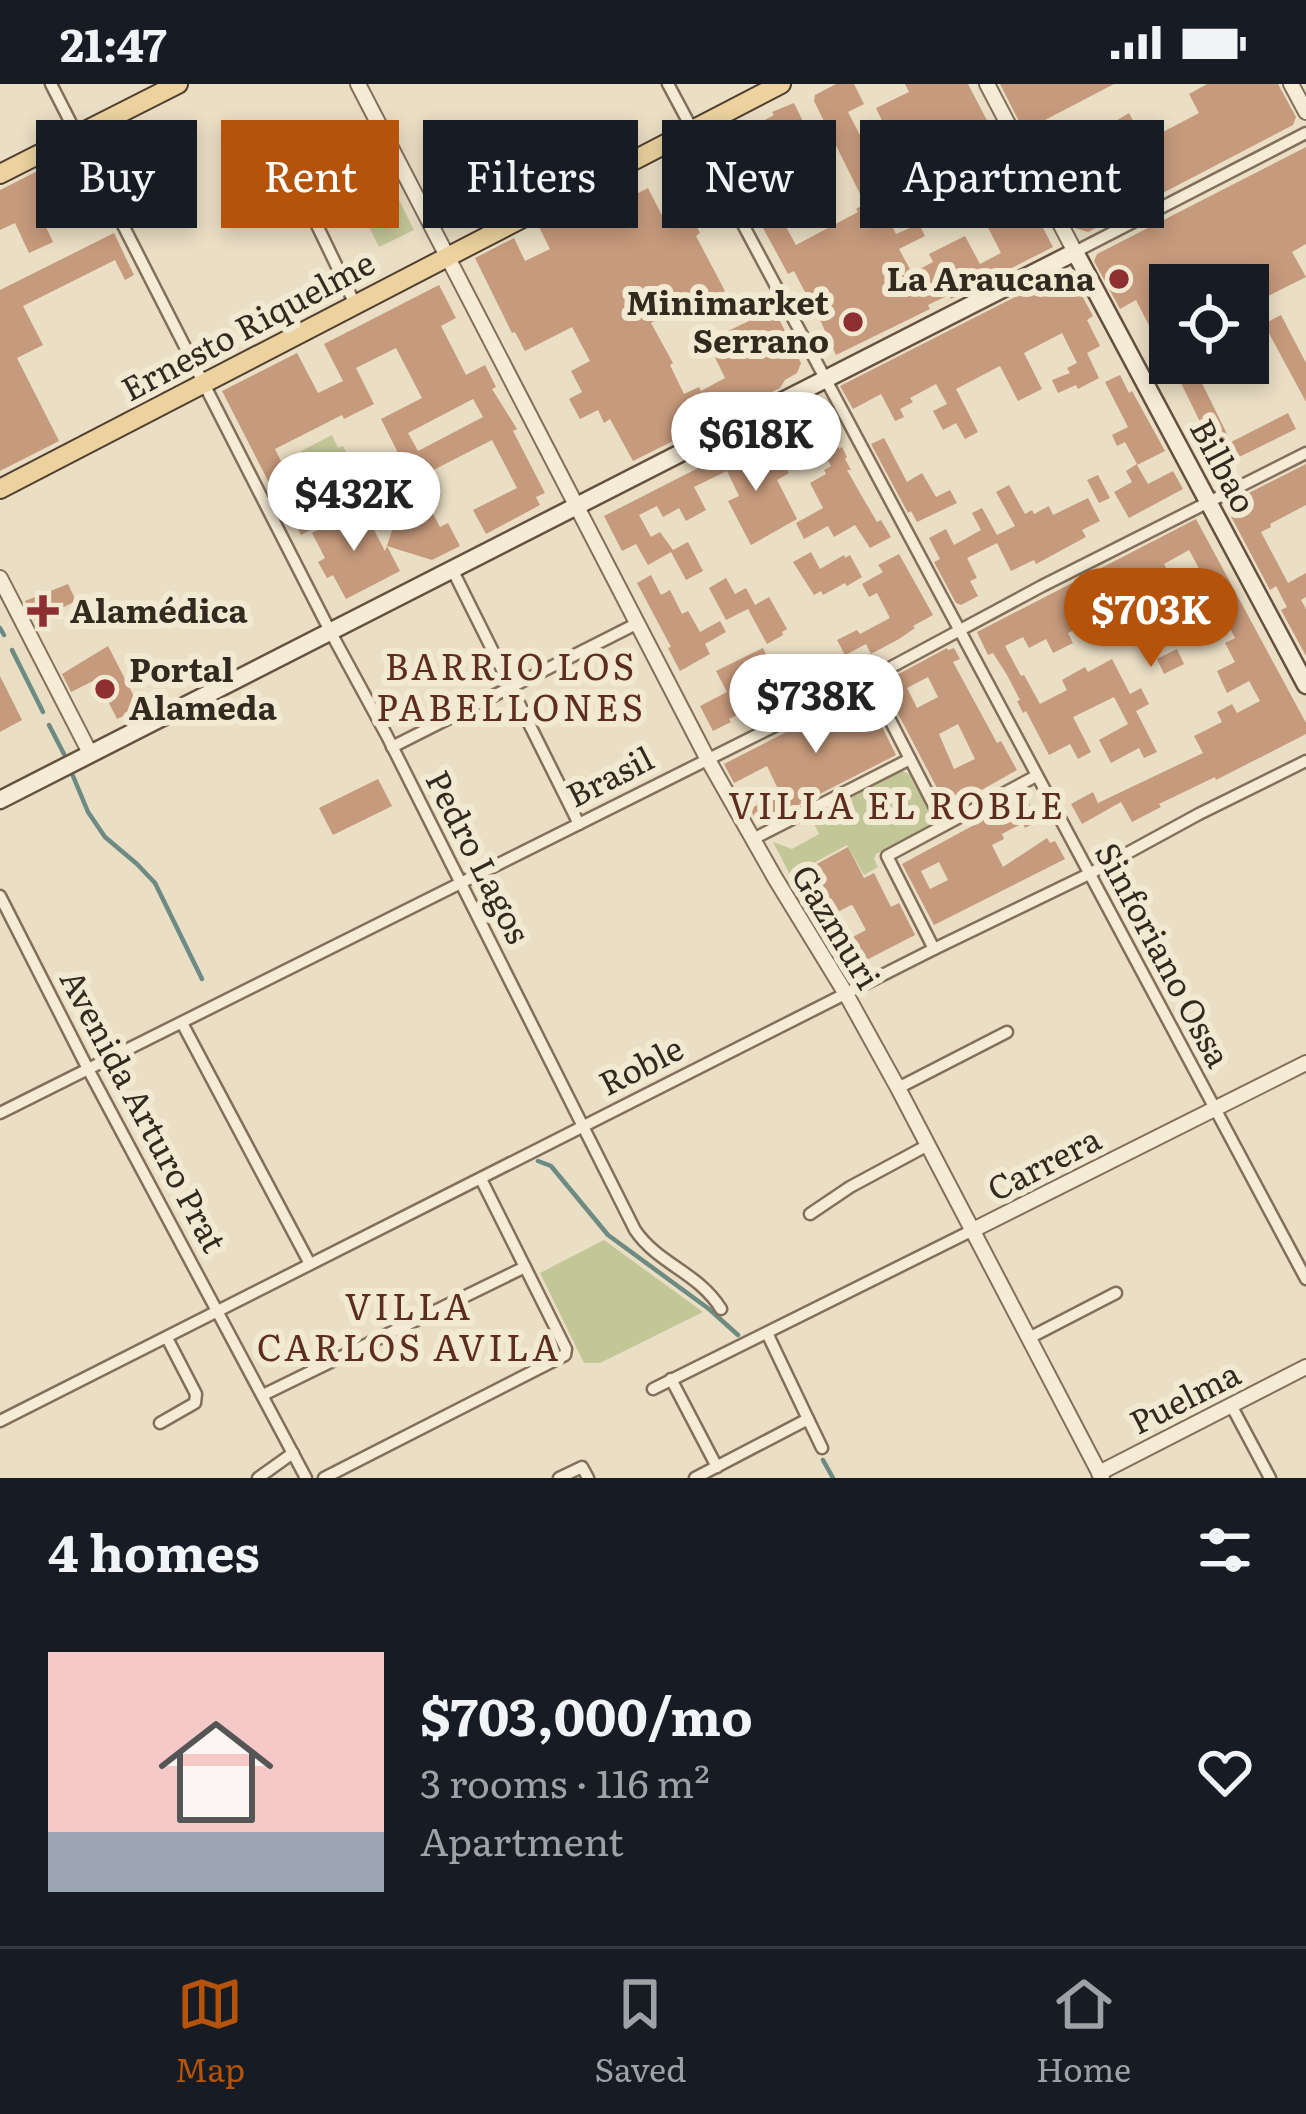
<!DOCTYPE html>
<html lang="en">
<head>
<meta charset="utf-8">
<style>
	:root { --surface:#171b24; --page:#20242c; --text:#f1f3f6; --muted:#9ea1a6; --line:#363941; --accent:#b45309 }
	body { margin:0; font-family:Literata,serif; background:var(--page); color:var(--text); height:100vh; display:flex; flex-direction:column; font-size:45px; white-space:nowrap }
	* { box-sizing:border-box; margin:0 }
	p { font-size:39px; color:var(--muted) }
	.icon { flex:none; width:66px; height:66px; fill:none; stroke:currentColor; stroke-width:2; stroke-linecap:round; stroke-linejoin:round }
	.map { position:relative; height:1394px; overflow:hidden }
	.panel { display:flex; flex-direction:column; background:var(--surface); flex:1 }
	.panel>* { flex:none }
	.hud { position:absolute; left:36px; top:36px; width:1236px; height:108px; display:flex; gap:24px }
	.fabs { position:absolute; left:1149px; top:180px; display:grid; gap:24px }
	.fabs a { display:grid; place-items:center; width:120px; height:120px; border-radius:0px; background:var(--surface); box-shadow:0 6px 18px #0003; font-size:60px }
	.price { position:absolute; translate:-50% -102px; padding:0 27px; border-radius:42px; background:#fff; color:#222; font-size:39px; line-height:78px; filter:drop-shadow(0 3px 6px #0008) }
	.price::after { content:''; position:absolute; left:50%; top:72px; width:36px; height:27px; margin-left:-18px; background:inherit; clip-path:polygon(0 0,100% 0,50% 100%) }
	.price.selected { background:var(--accent); color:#fff }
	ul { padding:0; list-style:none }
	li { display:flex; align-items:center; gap:36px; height:300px; padding:0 48px }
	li+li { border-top:3px solid var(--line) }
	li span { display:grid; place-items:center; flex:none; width:336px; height:240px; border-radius:0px; color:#555 }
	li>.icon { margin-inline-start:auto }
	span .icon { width:144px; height:144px; fill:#fffc; stroke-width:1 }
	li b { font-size:51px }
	h2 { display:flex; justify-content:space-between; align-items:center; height:144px; padding:0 48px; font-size:51px }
	.pill { padding:0 42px; border-radius:0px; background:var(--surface); box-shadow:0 6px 18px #0003; font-size:42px; line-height:108px }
	.pill.selected { background:var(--accent); color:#fff }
	.status { display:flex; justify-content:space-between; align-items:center; height:84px; padding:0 60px; background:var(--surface); direction:ltr }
	.status svg { height:33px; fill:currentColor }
	.tab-bar { display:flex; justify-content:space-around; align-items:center; height:168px; border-top:3px solid var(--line); background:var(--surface); font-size:33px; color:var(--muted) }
	.tab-bar a { display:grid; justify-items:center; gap:6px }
	.tab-bar .selected { color:var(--accent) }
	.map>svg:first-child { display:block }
	.green { fill:#c3c798 }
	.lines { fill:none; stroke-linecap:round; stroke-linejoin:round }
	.stream { stroke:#6d8b83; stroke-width:4.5 }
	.building { fill:#c69a7c; fill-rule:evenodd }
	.minor-casing { stroke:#83705c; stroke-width:15 }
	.tertiary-casing { stroke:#83705c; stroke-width:18 }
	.secondary-casing { stroke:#65513f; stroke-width:21 }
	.primary-casing { stroke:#513f30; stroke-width:22 }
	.minor { stroke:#f6ecd6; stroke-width:10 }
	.tertiary { stroke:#f6ecd6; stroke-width:14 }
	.secondary { stroke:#f6ecd6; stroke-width:16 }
	.primary { stroke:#ebd29e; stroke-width:18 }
	.poi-dot { fill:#8e3032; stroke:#f2e9d3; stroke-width:4.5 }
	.labels { text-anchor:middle; stroke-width:12; stroke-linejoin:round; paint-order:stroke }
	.poi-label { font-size:33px; font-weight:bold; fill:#34291f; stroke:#f2e9d3; text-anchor:end }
	.street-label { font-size:33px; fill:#34291f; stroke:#f2e9d3 }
	.neighbourhood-label { font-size:36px; letter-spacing:3px; fill:#5e2d21; stroke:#f2e9d3 }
</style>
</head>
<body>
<div class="status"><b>21:47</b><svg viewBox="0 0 49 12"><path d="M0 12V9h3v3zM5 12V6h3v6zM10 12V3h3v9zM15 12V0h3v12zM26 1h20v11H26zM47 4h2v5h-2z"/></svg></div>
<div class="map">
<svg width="1306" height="1394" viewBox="0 0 1306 1394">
	<rect width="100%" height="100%" fill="#eadec4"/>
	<g class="green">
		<path d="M397,112l17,34 -35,17 -17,-34z"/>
		<path d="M332,351l6,13 5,-2 14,27 -5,4 8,15 -31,15 -28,-56z"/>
		<path d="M902,687l7,3 23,43v8l-56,29 -2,5 4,8 -14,8 -17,-30 -37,20 16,32 -19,10 -34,-65 19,7 27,-15 -8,-16z"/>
		<path d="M604,1156l99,72 -103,51h-16l-44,-90z"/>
	</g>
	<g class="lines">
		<g class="stream">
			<path d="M0,544l4,7"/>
			<path d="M12,566l31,62"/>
			<path d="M49,641l15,29"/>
			<path d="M73,692l15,36 17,25 32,27 18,19 47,96"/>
			<path d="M538,1077l13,5 57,69 101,74 29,26"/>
			<path d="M823,1376l10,18"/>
		</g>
	</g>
	<g class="building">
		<path d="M836,0h18l10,20 -16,8 14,27 23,-12 -9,-19 33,-16 -4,-8h63l85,163 -102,52 -2,-4 -21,10 2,4 -94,46 -20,-44 -5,3 -9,-18 4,-2 -12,-23 -6,3 -52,-96 3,-2 -14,-25 -4,2 -6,-15 29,-17 4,8 26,-14 -2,-3 22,-9 18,37 -24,12 4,7 -12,6 16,29 -8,4 5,8 -9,5 2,4 -5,3 15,27 62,-33 -2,-3 9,-5 -51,-103 1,-6zM966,36l28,54 -27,14 -28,-54zM925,69l33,63 19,-10 24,47 -21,11 -15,-28 -36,18 4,8 -21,11 -13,-24 26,-13 -6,-12 -23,10 -26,-52z"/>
		<path d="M1000,0h114l-90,47z"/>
		<path d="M1207,0h71l18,33 -3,8 -205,107 -13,-4 -17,-32 17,-9 8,16 58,-30 -27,-51 15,-9 15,29 55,-29 -10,-19z"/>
		<path d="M592,53l6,14 -5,2 2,4 -21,9 -8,-17z"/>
		<path d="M1306,63v97l-14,8 14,25 -58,29v-21h-78v62l-8,4 -26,-51 -16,9 -26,-48 3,-7z"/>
		<path d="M73,69l20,40 -11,5 -3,-5 -40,19 14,30 -24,11 -14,-30 -15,7v-40z"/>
		<path d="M648,104l20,39 23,-12 9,18 -4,3 29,55 -41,18 -4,-8 -23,10 3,7 -9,5 22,40 -3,2 14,29 15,-7 2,4 24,-13 -18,-37 67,-32 27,54 -4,10 -12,7 -5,8 -31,16 -3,-5 -33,17 2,4 -82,41 -23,-42 -6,4 -6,-13 -18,9 -11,-20 13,-7 -11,-21 19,-10 -18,-34 -47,24 -10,-19 -3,1 -37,-75 39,-20 11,23 25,-12 -11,-22 69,-36 7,14z"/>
		<path d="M114,149l20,42 -9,5 -10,-20 -92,46 20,39 -26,13 42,83 -59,30v-181z"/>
		<path d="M1068,186l25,46 -6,4 13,26 -13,7 12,25 -21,11 -2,-4 -18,8 -6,-13 18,-7 -3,-5 10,-5 -15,-30 -38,20 18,36 -24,12 -18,-35 -44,23 22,43 -13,7 -9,-16 -13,7 -10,-19 14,-7 -11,-20 -26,14 3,4 -13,7 4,8 -9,4 -14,-27 -28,15 -13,-23z"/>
		<path d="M439,201l17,33 -15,8 25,49 19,-10 11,22 -4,2 25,40 -4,2 32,62 -9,4 4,8 -54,29 -13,-24 44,-22 -25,-48 -80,41 -31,-62 41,-21 -26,-50 -40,20 18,36 -30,15 -2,-4 -67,34 39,79 -13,7 -15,-29 -4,2 -60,-117 75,-38 21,40 25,-12 -19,-37zM473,315l10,18 -65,34 -10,-18z"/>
		<path d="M1281,231l25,48v39l-42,-78z"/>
		<path d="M1192,279l39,79 57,-29 8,16 -71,35 -12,-23 -3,1 -35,-71z"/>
		<path d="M1120,291l9,18 3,-2 33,60 -28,14 11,19 25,-13 10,18 -54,29 -15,-26 18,-10 -6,-11 11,-7 -12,-22 -8,4 -5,-11 16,-8 -23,-45z"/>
		<path d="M819,323l20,42 3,-2 5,10 -2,2 6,11h-4l13,23 17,29 4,-2 10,17 -21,11 -15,-23 -21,12 -6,-11 -24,13 -8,-16 27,-15 -13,-25 16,-9 -2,-4 7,-4 -11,-20 -35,19 4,8 -12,7 20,39 -46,26 -23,-44 11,-5 -12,-25 -33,16 12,23 -20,11 -7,-13 -16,9 -6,-11 -18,9 12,22 9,-5 13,18 15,-8 15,29 -17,9 -15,-28 -23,13 -12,-21 -14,7 -18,-35 104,-53 -1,-3 24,-13 1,3 36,-19 2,4z"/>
		<path d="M884,354l23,44 15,-9 14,24 14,-7 7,13 -40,19 -6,-11 -3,2 -37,-69z"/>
		<path d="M1306,380v41l-36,19 1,3 -10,5 27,51 18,-10v24l-5,3 5,9v47l-25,-46 6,-3 -11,-21 -6,4 -45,-85z"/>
		<path d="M1098,391l12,23 -11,5 -12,-23z"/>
		<path d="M1009,401l16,29 7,-4 2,4 15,-8 4,9 35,-17 12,23 -18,9 4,7 -50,27 -2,-4 -23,11 -14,-28 -30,15 10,20 -7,3 8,15 -17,9 -5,-2 -22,-41 6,-3 -11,-21 17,-9 8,16 27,-15 -9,-17 10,-5 15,27 18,-9 -19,-34z"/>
		<path d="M402,415l28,9 10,19 8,-4 12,23 -28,14 -45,-14z"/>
		<path d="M362,423l23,44 2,-5 13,25 -54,28 -13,-24 -6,3 -9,-16 7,-4 -13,-25z"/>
		<path d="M1196,435l110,204v11l-90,46 -1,-3 -56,27 2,3 -29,15 -11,-20 -39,22 -11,-20 22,-12 5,11 105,-50 -9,-17 28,-14 -5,-10 15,-8 5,9 23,-12 -11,-20 -22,12 -10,-22 18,-9 -10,-19 10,-5 -10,-19 -48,25 -6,-11 48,-26 -9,-17 -47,24 -16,-30 -28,15 6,11 -19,10 -3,-5 -35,18 5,10 -20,10 -7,-14 -17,9 -6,-11 -18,9 16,30 3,-1 16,29 27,-14 -5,-10 23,-13 3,5 24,-13 18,35 11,-6 8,16 -13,7 21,41 -13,6 -5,-10 -28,15 -12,-23 29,-16 -14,-27 -41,20 18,35 -13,7 -8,-15 -21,11 -23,-44 -3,2 -6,-12 3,-1 -13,-25 -14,-22 -5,2 -11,-23zM1189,466l13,24 -26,13 -12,-23z"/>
		<path d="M811,468l9,17 24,-14 1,3 5,-3 12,22 -15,9 -2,-3 -22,12 -2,-4 -7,4 -21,-33z"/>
		<path d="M899,470l34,61 -20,11 2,2 -16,11 -28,15 -5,-10 -21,11 -8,-15 20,-10 3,4 30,-16 -13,-25 -8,4 -7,-13 21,-12 -5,-7z"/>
		<path d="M651,491l10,20 9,-5 12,24 6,-3 12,21 20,-11 6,11 -21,12 5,10 -30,17 -12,-23 3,-1 -34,-64z"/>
		<path d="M726,494l9,16 11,-6 9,17 14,-8 18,32 -5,3 1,3 -16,9 -19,-35 -22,11 -17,-32z"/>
		<path d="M68,500l8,17 -41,20 -10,-20z"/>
		<path d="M108,562l32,62 -23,11 -20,-40 -26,13 -9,-18z"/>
		<path d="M763,564l14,28 9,-4 7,14 -64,33 2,3 -18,9 -13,-25 27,-14 -11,-21z"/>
		<path d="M947,564l1,2 6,-2 6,11 -7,3 44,81 4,-2 16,29 -69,39 -66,-126zM928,593l10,20 -21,11 -10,-20zM958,640l17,35 -21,10 -15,-35z"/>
		<path d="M1177,565l7,15 -20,10 -7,-15z"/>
		<path d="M0,592l22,44 -22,12z"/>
		<path d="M865,608l31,63 -137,70 -9,-16 18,-10 -2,-4 12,-6 -11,-23 -33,17 -10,-19z"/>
		<path d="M378,695l14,27 -59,29 -14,-27z"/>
		<path d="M1026,713l12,24 -13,7 -2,-5 -21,11 2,5 -12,6 11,22 44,-29 3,5 5,-2 10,18 -131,66 -32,-61zM939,778l9,18 -18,9 -9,-18z"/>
		<path d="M848,763l16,31 10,-5 17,34 8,-4 16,32 -70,36 -18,-30 16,-8 4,7 19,-10 -13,-24 -2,-1 -32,17 -8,-15 18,-10 -16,-31z"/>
	</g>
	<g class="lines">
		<g class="minor-casing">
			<g id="minor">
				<path d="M51,0l279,547 57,105 248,494c24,35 63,42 86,79"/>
				<path d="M668,0l638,1195"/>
				<path d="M288,81l67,139"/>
				<path d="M1075,168l231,-119"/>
				<path d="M452,485l127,255"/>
				<path d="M869,595l75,146"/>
				<path d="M392,663l246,-124"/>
				<path d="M753,755l157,-80"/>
				<path d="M0,812l88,173 218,409"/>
				<path d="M934,865l-47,-93 149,-80"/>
				<path d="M182,939l128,241"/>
				<path d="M898,1004l109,-56"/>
				<path d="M0,1029l869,-434 173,-93 264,-133"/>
				<path d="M810,1130l40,-27 78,-42"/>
				<path d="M1029,1254l87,-45"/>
				<path d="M671,1295l46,88"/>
				<path d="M653,1305l320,-159"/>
				<path d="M263,1311l262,-128"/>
				<path d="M1231,1321l39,73"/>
				<path d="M808,1335l14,29"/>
				<path d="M0,1337l934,-472 155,-75 110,-60 107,-53"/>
				<path d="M160,1339l35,-20 1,-9 -29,-56"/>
				<path d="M258,1394l35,-25"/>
				<path d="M324,1394l241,-123 1,-6 -85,-170"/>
				<path d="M559,1394l23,-11 6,11"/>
				<path d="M695,1394l113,-59 -41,-86"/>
			</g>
		</g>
		<g class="tertiary-casing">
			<g id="tertiary">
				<path d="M358,0l349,674 68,120 71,116 52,94 204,390"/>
				<path d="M987,0l88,168"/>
				<path d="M1291,0l15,28"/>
				<path d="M0,494l90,175"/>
				<path d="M973,1146l333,-167"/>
				<path d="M1099,1389l207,-106"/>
			</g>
		</g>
		<g class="secondary-casing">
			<path id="secondary" d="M0,716l1075,-548 231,433"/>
		</g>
		<g class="primary-casing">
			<g id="primary">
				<path d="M0,90l178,-90"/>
				<path d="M0,405l781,-405"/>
			</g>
		</g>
		<use href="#minor" class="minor"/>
		<use href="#tertiary" class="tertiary"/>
		<use href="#secondary" class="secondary"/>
		<use href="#primary" class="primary"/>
	</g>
	<g class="poi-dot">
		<circle cx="1119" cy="195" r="12"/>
		<circle cx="853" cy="238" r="12"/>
		<path d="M37 509h12v12h12v12h-12v12h-12v-12h-12v-12h12z"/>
		<circle cx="105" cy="605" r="12"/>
	</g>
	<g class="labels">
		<g class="poi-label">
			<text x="1095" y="207">La Araucana</text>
			<text x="829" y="231">Minimarket<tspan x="829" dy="38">Serrano</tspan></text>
			<text x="70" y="539" text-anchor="start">Alamédica</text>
			<text x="129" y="598" text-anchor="start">Portal<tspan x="129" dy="38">Alameda</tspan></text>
		</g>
		<g class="street-label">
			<text transform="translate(248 242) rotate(-28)" y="12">Ernesto Riquelme</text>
			<text transform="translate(1223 382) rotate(62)" y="12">Bilbao</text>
			<text transform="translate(610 693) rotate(-27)" y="12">Brasil</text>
			<text transform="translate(478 773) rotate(63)" y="12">Pedro Lagos</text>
			<text transform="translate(836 843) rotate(59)" y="12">Gazmuri</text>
			<text transform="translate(1163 871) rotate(62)" y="12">Sinforiano Ossa</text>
			<text transform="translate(641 982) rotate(-27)" y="12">Roble</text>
			<text transform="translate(143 1027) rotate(62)" y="12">Avenida Arturo Prat</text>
			<text transform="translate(1044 1080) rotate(-27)" y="12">Carrera</text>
			<text transform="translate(1185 1314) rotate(-27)" y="12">Puelma</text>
		</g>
		<g class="neighbourhood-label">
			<text x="511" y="596">BARRIO LOS<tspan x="511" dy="41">PABELLONES</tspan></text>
			<text x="897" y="735">VILLA EL ROBLE</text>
			<text x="409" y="1236">VILLA<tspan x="409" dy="41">CARLOS AVILA</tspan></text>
		</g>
	</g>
</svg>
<div class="fabs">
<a><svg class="icon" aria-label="locate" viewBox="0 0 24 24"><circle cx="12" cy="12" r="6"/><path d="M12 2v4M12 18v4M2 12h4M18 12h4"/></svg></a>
</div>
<b class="price" style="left:756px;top:410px">$618K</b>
<b class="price" style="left:354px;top:470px">$432K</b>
<b class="price selected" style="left:1151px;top:586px">$703K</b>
<b class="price" style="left:816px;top:672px">$738K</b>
<div class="hud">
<a class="pill">Buy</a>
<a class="pill selected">Rent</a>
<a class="pill">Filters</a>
<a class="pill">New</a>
<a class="pill">Apartment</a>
</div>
</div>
<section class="panel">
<h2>4 homes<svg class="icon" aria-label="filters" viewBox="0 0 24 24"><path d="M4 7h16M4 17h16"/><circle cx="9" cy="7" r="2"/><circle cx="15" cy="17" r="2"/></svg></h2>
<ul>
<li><span style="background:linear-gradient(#f6c9c9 75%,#9aa5b1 0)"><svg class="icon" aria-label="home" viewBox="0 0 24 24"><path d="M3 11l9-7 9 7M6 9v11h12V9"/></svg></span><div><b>$703,000/mo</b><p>3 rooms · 116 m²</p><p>Apartment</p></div><svg class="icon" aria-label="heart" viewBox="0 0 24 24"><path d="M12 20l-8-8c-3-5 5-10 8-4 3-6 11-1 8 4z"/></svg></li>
</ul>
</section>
<nav class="tab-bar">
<a class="selected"><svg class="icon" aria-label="map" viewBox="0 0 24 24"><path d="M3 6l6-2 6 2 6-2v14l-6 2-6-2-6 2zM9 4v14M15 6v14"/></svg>Map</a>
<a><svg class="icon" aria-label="saved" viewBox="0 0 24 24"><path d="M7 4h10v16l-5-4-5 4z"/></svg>Saved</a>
<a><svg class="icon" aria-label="home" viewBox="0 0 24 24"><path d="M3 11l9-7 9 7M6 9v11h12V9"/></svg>Home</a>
</nav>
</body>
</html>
